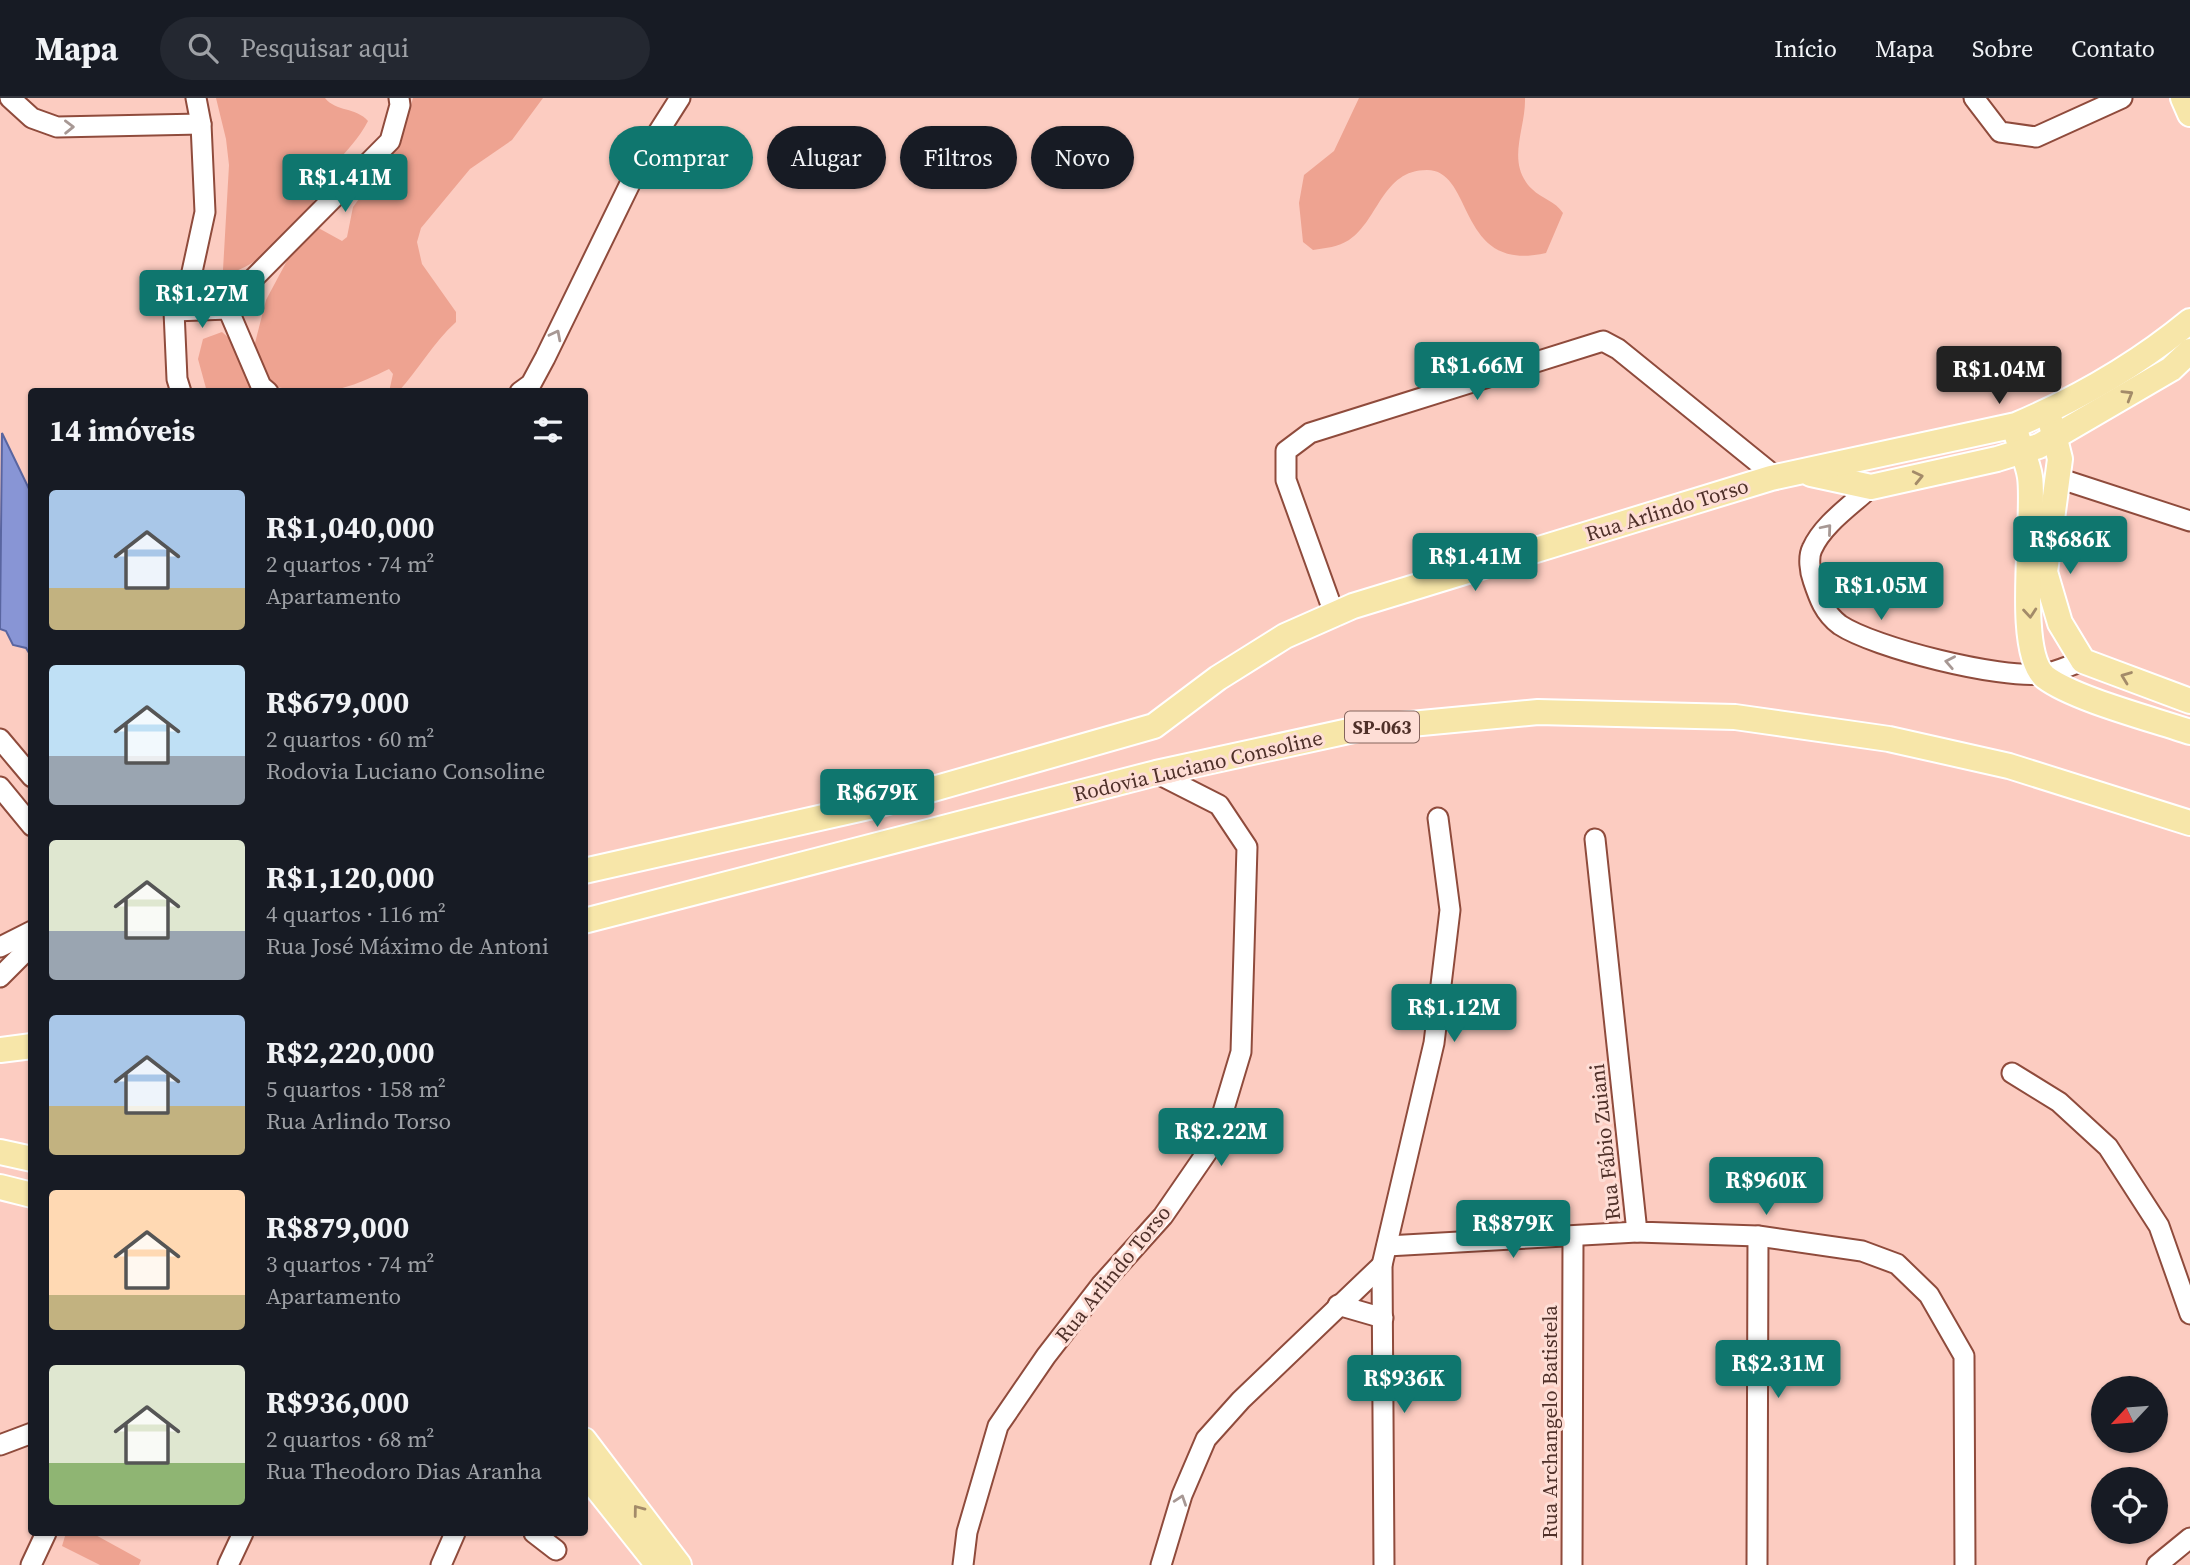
<!DOCTYPE html>
<html lang="pt">
<head>
<meta charset="utf-8">
<style>
	:root { --surface:#171b24; --page:#242831; --text:#f1f3f6; --muted:#9ea1a6; --line:#363941; --accent:#0f766e }
	body { margin:0; font-family:"Source Serif 4",serif; background:var(--page); color:var(--text); height:100vh; display:flex; flex-direction:column; font-size:26px; white-space:nowrap }
	* { box-sizing:border-box; margin:0 }
	p { font-size:23px; color:var(--muted) }
	.icon { flex:none; width:38px; height:38px; fill:none; stroke:currentColor; stroke-width:2; stroke-linecap:round; stroke-linejoin:round }
	.map { position:relative; flex:1; overflow:hidden }
	.side { position:absolute; left:28px; top:290px; width:560px; height:1148px; display:flex; flex-direction:column; background:var(--surface); border-radius:7px; box-shadow:0 2px 5px #0004 }
	.side>* { flex:none }
	.hud { position:absolute; left:609px; top:28px; width:665px; height:63px; display:flex; gap:14px }
	.needle { width:46px; rotate:244deg }
	.buttons { position:absolute; left:2091px; top:1278px; display:grid; gap:14px }
	.buttons a { display:grid; place-items:center; width:77px; height:77px; border-radius:50%; background:var(--surface); box-shadow:0 2px 5px #0004; font-size:35px }
	.price { position:absolute; translate:-50% -60px; padding:0 16px; border-radius:7px; background:var(--accent); color:#fff; font-size:23px; line-height:46px; filter:drop-shadow(0 2px 4px #0008) }
	.price::after { content:''; position:absolute; left:50%; top:42px; width:21px; height:16px; margin-left:-10px; background:inherit; clip-path:polygon(0 0,100% 0,50% 100%) }
	.price.selected { background:#222; color:#fff }
	ul { padding:0; list-style:none }
	li { display:flex; align-items:center; gap:21px; height:175px; padding:0 21px }
	li span { display:grid; place-items:center; flex:none; width:196px; height:140px; border-radius:7px; color:#555 }
	li>.icon { margin-inline-start:auto }
	span .icon { width:84px; height:84px; fill:#fffc; stroke-width:1 }
	li b { font-size:30px }
	h2 { display:flex; justify-content:space-between; align-items:center; height:84px; padding:0 21px; font-size:30px }
	.tag { padding:0 24px; border-radius:32px; background:var(--surface); box-shadow:0 2px 5px #0004; font-size:24px; line-height:63px }
	.tag.selected { background:var(--accent); color:#fff }
	header { display:flex; align-items:center; gap:42px; box-sizing:border-box; height:98px; padding:0 35px; background:var(--surface); border-bottom:2px solid var(--line) }
	header strong { font-size:33px }
	nav { display:flex; gap:38px; margin-inline-start:auto; font-size:24px }
	.search { width:490px; height:63px; background:var(--page); display:flex; align-items:center; gap:18px; box-sizing:border-box; padding:0 24px; border-radius:38px; color:var(--muted); font-size:26px }
	.map>svg:first-child { display:block }
	.green { fill:#eea391 }
	.building { fill:#8895d5; stroke:#5965a0; stroke-width:2 }
	.lines { fill:none; stroke-linecap:round; stroke-linejoin:round }
	.minor-casing { stroke:#8f4b3c; stroke-width:23 }
	.major-casing { stroke:#fff; stroke-width:28 }
	.minor { stroke:#fff; stroke-width:19 }
	.major { stroke:#f7e6a9; stroke-width:24 }
	.oneway { stroke:#a79894 }
	.oneway2 { stroke:#a38b69 }
	.labels { text-anchor:middle; stroke-width:6; stroke-linejoin:round; paint-order:stroke }
	.shield { fill:#feded6; stroke:#84645d; stroke-width:2 }
	.shield-label { font-size:19px; font-weight:bold; fill:#4f3029 }
	.street-label { font-size:21px; fill:#4f3029; stroke:#feded6 }
</style>
</head>
<body>
<header>
<strong>Mapa</strong>
<div class="search"><svg class="icon" aria-label="search" viewBox="0 0 24 24"><circle cx="10" cy="10" r="6"/><path d="M15 15l6 6"/></svg>Pesquisar aqui</div>
<nav><a>Início</a><a>Mapa</a><a>Sobre</a><a>Contato</a></nav>
</header>
<div class="map">
<svg width="2190" height="1467" viewBox="0 0 2190 1467">
	<rect width="100%" height="100%" fill="#fcccc1"/>
	<g class="green">
		<path d="M216,0h109c11,14 31,9 43,23 -18,36 -63,59 -55,104l29,16 5,-4 6,-30 48,-65 12,-44h130l-31,42 -42,29 -49,59 -4,14 5,22 34,48v10c-23,21 -37,47 -58,70h-9l4,-18 -4,-5c-47,23 -61,26 -113,18l-6,5h-63l-9,-33 5,-20 19,-7 16,14 17,-3 11,-43 23,-43 -4,-7c-21,0 -37,20 -59,24l-3,-4 6,-105 -3,-26z"/>
		<path d="M1359,0h166c1,31 -20,65 7,91 10,10 23,12 31,24l-17,40c-90,21 -71,-83 -119,-83 -45,0 -48,50 -78,70 -11,7 -23,8 -36,10l-10,-8 -4,-39 5,-28 30,-24z"/>
		<path d="M66,1435h26l49,27 -2,5h-39l-38,-19z"/>
	</g>
	<path class="building" d="M2,335l30,62v163l-6,-10 -13,-3 -7,-14 -6,-2z"/>
	<g class="lines">
		<g class="minor-casing">
			<g id="minor">
				<path d="M10,0l22,20 25,9 144,-3"/>
				<path d="M1974,0l26,34 36,5 86,-39"/>
				<path d="M228,211l15,-20 147,-148 10,-36 -1,-7"/>
				<path d="M228,211l33,77 7,6"/>
				<path d="M174,213l54,-2"/>
				<path d="M181,294l-4,-13 -3,-68 16,-30 15,-69 -4,-88 -5,-26"/>
				<path d="M520,294l11,-8 14,-26 100,-205 35,-55"/>
				<path d="M2058,380l132,43"/>
				<path d="M1871,389c-19,18 -48,37 -59,62 -4,8 -2,23 1,31 6,18 11,33 27,45 35,23 160,54 202,49 13,-1 28,-9 41,-13"/>
				<path d="M1335,518l-49,-136v-29l24,-18 293,-92 15,8 158,128"/>
				<path d="M0,641l32,38"/>
				<path d="M0,689l32,39"/>
				<path d="M1595,741l42,393 121,4 104,15 35,13 32,31 35,61 1,209"/>
				<path d="M0,849l32,-16"/>
				<path d="M0,879l32,-32"/>
				<path d="M2012,975l47,29 49,45 51,79 31,88"/>
				<path d="M1387,1148l250,-14"/>
				<path d="M1338,1207l45,13"/>
				<path d="M0,1347l32,-12"/>
				<path d="M534,1435l22,17"/>
				<path d="M31,1467l15,-32"/>
				<path d="M228,1467l15,-32"/>
				<path d="M441,1467l14,-32"/>
				<path d="M963,1467l4,-33 31,-106 48,-70 55,-71 62,-69 51,-74 27,-90 6,-205 -28,-42 -63,-32"/>
				<path d="M1161,1467l21,-70 24,-56 35,-39 141,-135"/>
				<path d="M1384,1467l-2,-300 52,-222 16,-133 -12,-92"/>
				<path d="M1572,1467l1,-328"/>
				<path d="M1757,1467l1,-329"/>
				<path d="M2157,1467l33,-27"/>
			</g>
		</g>
		<g class="major-casing">
			<g id="major">
				<path d="M2183,0l7,16"/>
				<path d="M2051,325l9,36 -15,113 15,51 23,38 107,40"/>
				<path d="M2017,338c4,13 11,27 13,41 6,40 -16,174 15,200 29,22 107,42 145,55"/>
				<path d="M1811,376l60,13 126,-28 42,-13 132,-77 19,-18"/>
				<path d="M584,773l293,-66 277,-79 64,-48 67,-42 68,-30 418,-128 245,-53c61,-26 123,-62 174,-104"/>
				<path d="M584,823l572,-148 202,-44 180,-17 197,5 154,22 120,27 181,57"/>
				<path d="M0,952l32,-4"/>
				<path d="M0,1054l32,7"/>
				<path d="M0,1089l32,8"/>
				<path d="M584,1342l95,125"/>
				<path d="M584,1374l74,93"/>
			</g>
		</g>
		<use href="#minor" class="minor"/>
		<use href="#major" class="major"/>
	</g>
	<defs><path id="oneway-chevron" d="M-2-3.5L2.5 0L-2 3.5" fill="none" stroke-width="1.6" stroke-linecap="round" stroke-linejoin="round" transform="scale(1.75)"/></defs>
	<g class="oneway">
		<use href="#oneway-chevron" transform="translate(69 29) rotate(-1)"/>
		<use href="#oneway-chevron" transform="translate(556 237) rotate(-63)"/>
		<use href="#oneway-chevron" transform="translate(1827 431) rotate(-50)"/>
		<use href="#oneway-chevron" transform="translate(1950 564) rotate(-169)"/>
		<use href="#oneway-chevron" transform="translate(1181 1402) rotate(-71)"/>
	</g>
	<g class="oneway2">
		<use href="#oneway-chevron" transform="translate(2128 297) rotate(-31)"/>
		<use href="#oneway-chevron" transform="translate(1918 379) rotate(-13)"/>
		<use href="#oneway-chevron" transform="translate(2030 515) rotate(85)"/>
		<use href="#oneway-chevron" transform="translate(2126 579) rotate(-159)"/>
		<use href="#oneway-chevron" transform="translate(638 1412) rotate(-127)"/>
	</g>
	<g class="labels">
		<rect class="shield" x="1345" y="613.5" width="74" height="31" rx="5"/>
		<g class="shield-label">
			<text x="1382" y="636">SP-063</text>
		</g>
		<g class="street-label">
			<text transform="translate(1667 412) rotate(-17)" y="7">Rua Arlindo Torso</text>
			<text transform="translate(1198 668) rotate(-13)" y="7">Rodovia Luciano Consoline</text>
			<text transform="translate(1605 1044) rotate(-96)" y="7">Rua Fábio Zuiani</text>
			<text transform="translate(1113 1176) rotate(-51)" y="7">Rua Arlindo Torso</text>
			<text transform="translate(1550 1324) rotate(-90)" y="7">Rua Archangelo Batistela</text>
		</g>
	</g>
</svg>
<div class="buttons">
<a><svg class="needle" viewBox="-14 -14 28 28"><path d="M0-13l5 13h-10z" fill="#e53935"/><path d="M0 13l5-13h-10z" fill="#9ea1a6"/></svg></a>
<a><svg class="icon" aria-label="locate" viewBox="0 0 24 24"><circle cx="12" cy="12" r="6"/><path d="M12 2v4M12 18v4M2 12h4M18 12h4"/></svg></a>
</div>
<b class="price" style="left:345px;top:116px">R$1.41M</b>
<b class="price" style="left:202px;top:232px">R$1.27M</b>
<b class="price" style="left:1477px;top:304px">R$1.66M</b>
<b class="price selected" style="left:1999px;top:308px">R$1.04M</b>
<b class="price" style="left:2070px;top:478px">R$686K</b>
<b class="price" style="left:1475px;top:495px">R$1.41M</b>
<b class="price" style="left:1881px;top:524px">R$1.05M</b>
<b class="price" style="left:877px;top:731px">R$679K</b>
<b class="price" style="left:1454px;top:946px">R$1.12M</b>
<b class="price" style="left:1221px;top:1070px">R$2.22M</b>
<b class="price" style="left:1766px;top:1119px">R$960K</b>
<b class="price" style="left:1513px;top:1162px">R$879K</b>
<b class="price" style="left:1778px;top:1302px">R$2.31M</b>
<b class="price" style="left:1404px;top:1317px">R$936K</b>
<div class="hud">
<a class="tag selected">Comprar</a>
<a class="tag">Alugar</a>
<a class="tag">Filtros</a>
<a class="tag">Novo</a>
</div>
<section class="side">
<h2>14 imóveis<svg class="icon" aria-label="filters" viewBox="0 0 24 24"><path d="M4 7h16M4 17h16"/><circle cx="9" cy="7" r="2"/><circle cx="15" cy="17" r="2"/></svg></h2>
<ul>
<li><span style="background:linear-gradient(#a9c7e8 70%,#c2b280 0)"><svg class="icon" aria-label="home" viewBox="0 0 24 24"><path d="M3 11l9-7 9 7M6 9v11h12V9"/></svg></span><div><b>R$1,040,000</b><p>2 quartos · 74 m²</p><p>Apartamento</p></div></li>
<li><span style="background:linear-gradient(#bfe0f5 65%,#9aa5b1 0)"><svg class="icon" aria-label="home" viewBox="0 0 24 24"><path d="M3 11l9-7 9 7M6 9v11h12V9"/></svg></span><div><b>R$679,000</b><p>2 quartos · 60 m²</p><p>Rodovia Luciano Consoline</p></div></li>
<li><span style="background:linear-gradient(#dfe7d0 65%,#9aa5b1 0)"><svg class="icon" aria-label="home" viewBox="0 0 24 24"><path d="M3 11l9-7 9 7M6 9v11h12V9"/></svg></span><div><b>R$1,120,000</b><p>4 quartos · 116 m²</p><p>Rua José Máximo de Antoni</p></div></li>
<li><span style="background:linear-gradient(#a9c7e8 65%,#c2b280 0)"><svg class="icon" aria-label="home" viewBox="0 0 24 24"><path d="M3 11l9-7 9 7M6 9v11h12V9"/></svg></span><div><b>R$2,220,000</b><p>5 quartos · 158 m²</p><p>Rua Arlindo Torso</p></div></li>
<li><span style="background:linear-gradient(#ffd9b3 75%,#c2b280 0)"><svg class="icon" aria-label="home" viewBox="0 0 24 24"><path d="M3 11l9-7 9 7M6 9v11h12V9"/></svg></span><div><b>R$879,000</b><p>3 quartos · 74 m²</p><p>Apartamento</p></div></li>
<li><span style="background:linear-gradient(#dfe7d0 70%,#8fb573 0)"><svg class="icon" aria-label="home" viewBox="0 0 24 24"><path d="M3 11l9-7 9 7M6 9v11h12V9"/></svg></span><div><b>R$936,000</b><p>2 quartos · 68 m²</p><p>Rua Theodoro Dias Aranha</p></div></li>
</ul>
</section>
</div>
</body>
</html>
